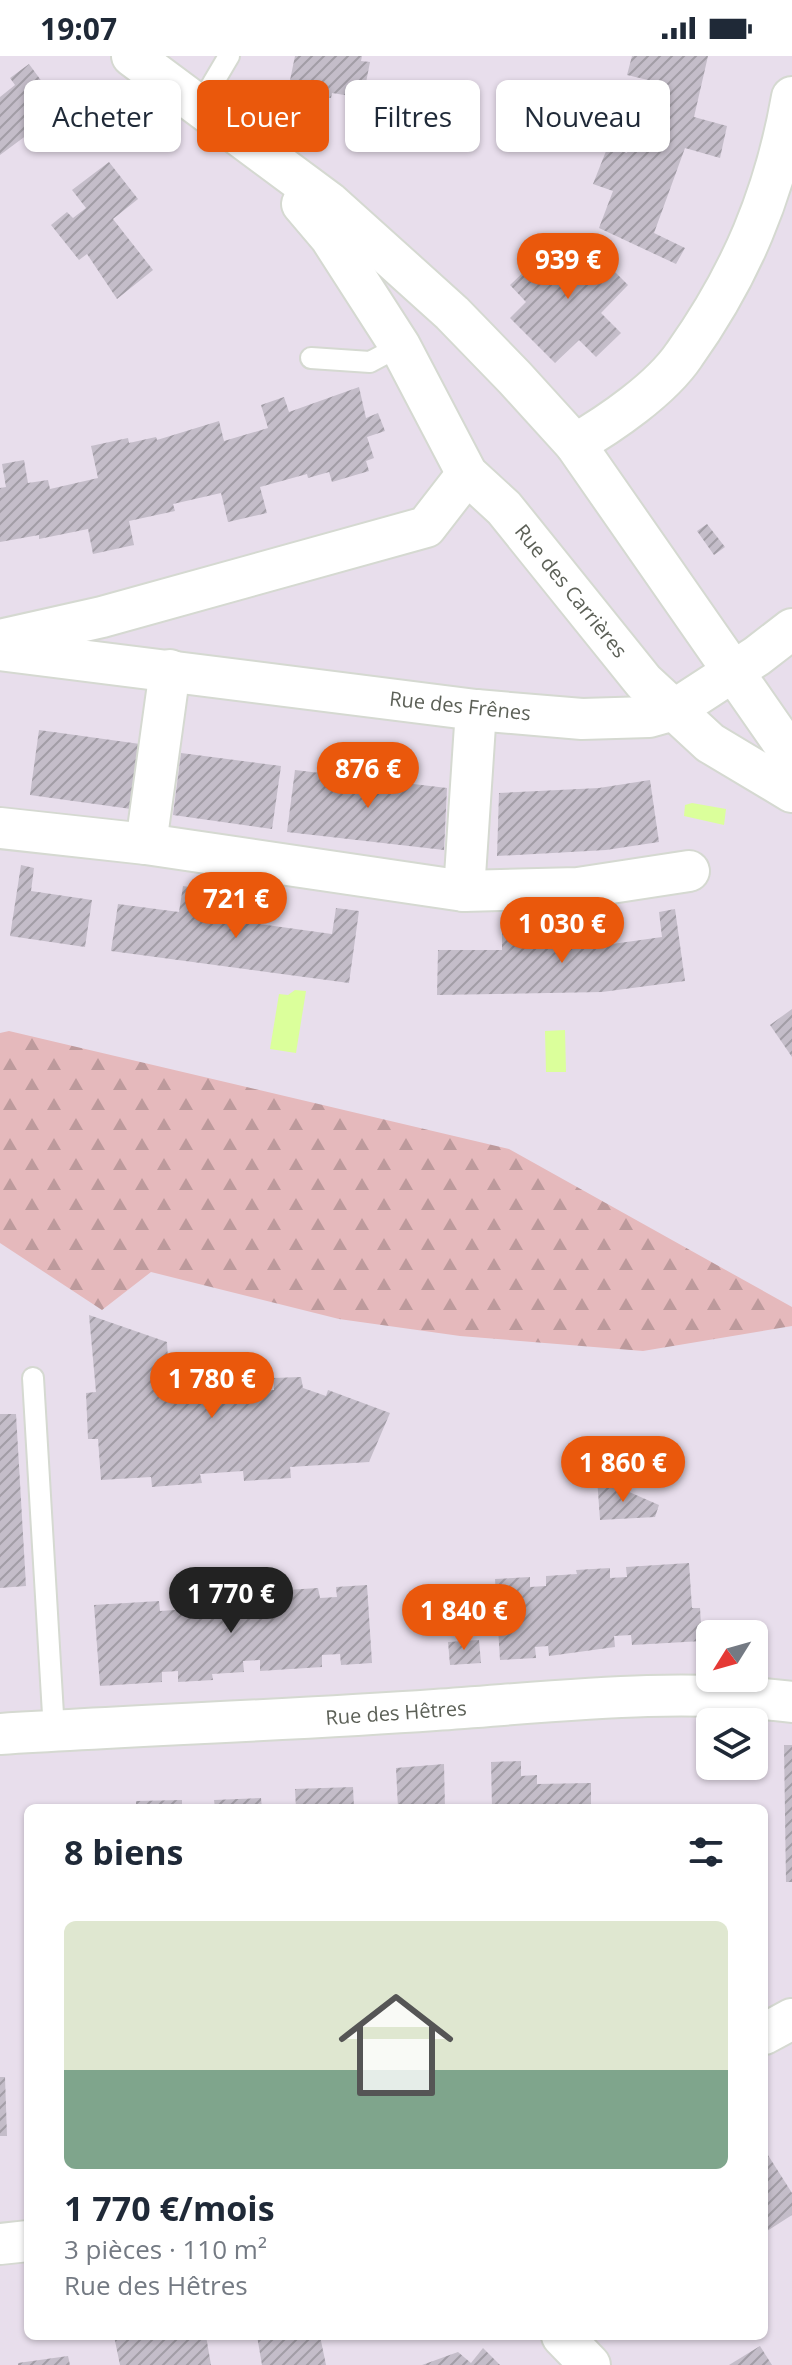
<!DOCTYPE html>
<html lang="fr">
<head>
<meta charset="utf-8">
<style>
	:root { --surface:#fff; --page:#f6f6f7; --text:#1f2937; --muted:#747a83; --line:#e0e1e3; --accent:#ea580c }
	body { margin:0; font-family:"Open Sans",sans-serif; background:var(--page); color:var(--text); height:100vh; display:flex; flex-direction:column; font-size:30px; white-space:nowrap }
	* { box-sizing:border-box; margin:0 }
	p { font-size:26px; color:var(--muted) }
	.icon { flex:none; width:44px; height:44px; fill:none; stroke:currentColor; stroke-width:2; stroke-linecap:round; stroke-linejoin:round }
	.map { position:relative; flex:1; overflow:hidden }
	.sheet { position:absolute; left:24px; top:1748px; width:744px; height:536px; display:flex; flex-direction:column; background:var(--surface); border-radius:12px; box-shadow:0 2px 6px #0004 }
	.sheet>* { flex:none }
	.banner { position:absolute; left:24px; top:24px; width:744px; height:72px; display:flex; gap:16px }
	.needle { width:52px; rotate:233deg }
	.buttons { position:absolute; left:696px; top:1564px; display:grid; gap:16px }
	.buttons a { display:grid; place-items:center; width:72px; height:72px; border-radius:12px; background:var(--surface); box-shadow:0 2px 6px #0004; font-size:40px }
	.price { position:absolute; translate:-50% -68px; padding:0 18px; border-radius:28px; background:var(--accent); color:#fff; font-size:26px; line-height:52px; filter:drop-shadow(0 2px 4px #0008) }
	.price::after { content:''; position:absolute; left:50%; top:48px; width:24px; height:18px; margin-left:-12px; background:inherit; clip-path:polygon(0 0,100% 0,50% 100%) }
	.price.active { background:#222; color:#fff }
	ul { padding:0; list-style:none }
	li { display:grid; align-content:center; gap:16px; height:424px; padding:0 40px }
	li+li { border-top:2px solid var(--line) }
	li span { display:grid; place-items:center; height:248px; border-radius:12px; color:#555 }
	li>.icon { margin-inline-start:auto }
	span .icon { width:144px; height:144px; fill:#fffc; stroke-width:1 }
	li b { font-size:34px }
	h2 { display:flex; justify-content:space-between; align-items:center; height:96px; padding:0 40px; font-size:34px }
	.tag { padding:0 28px; border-radius:12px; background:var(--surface); box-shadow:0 2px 6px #0004; font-size:28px; line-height:72px }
	.tag.active { background:var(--accent); color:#fff }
	.status { display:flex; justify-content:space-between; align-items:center; height:56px; padding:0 40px; background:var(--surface); direction:ltr }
	.status svg { height:22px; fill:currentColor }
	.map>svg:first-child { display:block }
	.forest { fill:url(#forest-firs) }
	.water { fill:#dbff9b }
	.building { fill:url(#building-hatch) }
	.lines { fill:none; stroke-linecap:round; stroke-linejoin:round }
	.lane-casing { stroke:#d5d9d1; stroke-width:24 }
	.street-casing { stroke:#d5d9d1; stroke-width:44 }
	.lane { stroke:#fff; stroke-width:20 }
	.street { stroke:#fff; stroke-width:40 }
	.labels { text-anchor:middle; stroke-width:7; stroke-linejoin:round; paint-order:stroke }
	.street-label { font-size:20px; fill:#5c6057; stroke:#fff }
</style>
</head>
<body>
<div class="status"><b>19:07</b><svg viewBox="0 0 49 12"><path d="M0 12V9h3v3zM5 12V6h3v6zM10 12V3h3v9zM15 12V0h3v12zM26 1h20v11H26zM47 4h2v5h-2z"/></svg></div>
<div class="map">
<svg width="792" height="2309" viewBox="0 0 792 2309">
	<defs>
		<pattern id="forest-firs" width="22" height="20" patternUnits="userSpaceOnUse" patternTransform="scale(2)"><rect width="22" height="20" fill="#e5b9bc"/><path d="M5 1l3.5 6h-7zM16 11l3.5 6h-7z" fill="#bd9a9c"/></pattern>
		<pattern id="building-hatch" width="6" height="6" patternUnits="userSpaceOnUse" patternTransform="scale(2)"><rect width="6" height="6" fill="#c4bdc9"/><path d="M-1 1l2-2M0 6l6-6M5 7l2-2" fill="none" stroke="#a29da6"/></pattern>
	</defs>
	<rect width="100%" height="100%" fill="#e8deec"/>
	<path class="forest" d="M9,975l500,118 283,158v19l-149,25 -183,-15 -121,-17 -188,-47 -49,38 -102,-67v-210z"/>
	<g class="water">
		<path d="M692,747l34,6 -2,16 -40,-9 1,-11z"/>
		<path d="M295,934l11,1 -10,62 -26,-4 9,-55 9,1z"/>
		<path d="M565,974l1,42h-20l-1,-41z"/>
	</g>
	<g class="building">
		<path d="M295,0h67l-1,5 9,1 -7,36 -31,-5 -1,5 -43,-8z"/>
		<path d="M632,0h76l-14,61 33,9 -7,32 -35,-10 -31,85 31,15 -9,16 -77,-36 14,-37 -20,-7 15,-38 19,7 21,-73 -21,-5z"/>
		<path d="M29,8l33,45 -62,46v-58l15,-12 -5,-7z"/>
		<path d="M109,106l29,37 -25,20 40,51 -36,29 -30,-45 -8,6 -28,-35 16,-13 6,6 13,-10 -14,-18z"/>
		<path d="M569,179l29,29 4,-5 26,26 -27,28 20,20 -25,24 -17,-17 -24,23 -45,-45 16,-16 -16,-17 20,-19 4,4z"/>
		<path d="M359,331l7,31 12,-5 7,18 -18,6 7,21 -8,3 3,10 -37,11 -3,-10 -21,6 -1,-4 -47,13 7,26 -39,9 -7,-29 -48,11 2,7 -46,10 5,24 -41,9 -5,-25 -49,10v-4l-39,7v-54l6,-1 -4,-23 22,-4 4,23 20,-3 2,9 48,-11 -7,-32 37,-8 1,5 27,-6 1,3 62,-19 5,20 44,-13 -7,-23 23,-8 5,15z"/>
		<path d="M707,468l18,23 -11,8 -17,-24z"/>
		<path d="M39,674l101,14 -9,65 -101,-14z"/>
		<path d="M181,697l100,13 -9,63 -99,-14z"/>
		<path d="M295,714l152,18 -3,62 -157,-18z"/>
		<path d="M650,724l9,62 -53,8 -109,6 2,-63 100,-5z"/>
		<path d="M21,809l13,3 -3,23 61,9 -7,47 -75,-11z"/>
		<path d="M183,830l32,5 -5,26 122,17 4,-26 23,3 -10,72 -238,-32 7,-47 61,8z"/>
		<path d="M675,853l10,72 -83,11 -165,3 1,-45h64v-28l32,1 -1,25 65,-2 64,-9 -3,-25z"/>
		<path d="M792,953v48l-22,-32z"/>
		<path d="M89,1259l78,27 3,55 36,-2 -1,-12 50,-3 1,10h18l-1,-12 28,-1 2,11 23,8 2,-6 62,23 -21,49 -79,5 1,11 -47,3 -1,-10 -43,3 2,9 -50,4 -1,-10 -50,3 -3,-41h-10l-2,-46 10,-1z"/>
		<path d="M0,1358h16l10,172 -26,2z"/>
		<path d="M597,1422l62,27 -4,12 -55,3z"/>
		<path d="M689,1507l3,45h8l2,33 -70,4 -1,-10 -17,1 1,11 -66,9 -1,-10 -13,1 1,11 -36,2 -5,-81 35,-2v10l16,-1v-10l31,-2 -1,-4 34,-2v10l17,-1 -1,-10z"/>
		<path d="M367,1529l5,78 -31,2 -1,-11 -18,1v12l-62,4v-11l-17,1 1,11 -32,2 1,6 -35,2v-11l-16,1v10l-62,4 -6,-81 65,-4 1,10 15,-1 -1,-9 33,-2v-5l32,-2 2,11 16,-1 -1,-10 62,-4 2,10 17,-1 -1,-10z"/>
		<path d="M479,1584l2,23 -31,2 -2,-23z"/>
		<path d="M784,1689h8v137h-6z"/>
		<path d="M521,1705v15l16,-1v9l54,-1v25h-99l-1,-46z"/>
		<path d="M444,1708l1,44h-47l-2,-40z"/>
		<path d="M353,1731l1,21h-58l-1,-19z"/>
		<path d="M261,1742l1,10h-47l-1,-8z"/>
		<path d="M182,1744v8h-46v-7z"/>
		<path d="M0,2021h5l2,59h-7z"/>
		<path d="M766,2096l26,41v22l-28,18z"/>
		<path d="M114,2280h92l5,29h-91z"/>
		<path d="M257,2280h63l6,29h-64z"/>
		<path d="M760,2290l12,19h-43z"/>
		<path d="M483,2292l17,17h-78l36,-13 13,11z"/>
		<path d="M68,2300l2,9h-52v-2z"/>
	</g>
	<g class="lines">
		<g class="lane-casing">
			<g id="lane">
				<path d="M200,49l29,-49"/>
				<path d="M311,302l59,4 30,-16"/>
				<path d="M33,1322l21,353"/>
			</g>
		</g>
		<g class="street-casing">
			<g id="street">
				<path d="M132,0l198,147 122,110 63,65 60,66 217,312"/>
				<path d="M302,148l28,33 70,109 67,128 37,34 140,174 66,61 82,49"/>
				<path d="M575,388c35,-20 86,-55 109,-89 57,-80 91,-161 108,-258"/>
				<path d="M4,583l98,-22 324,-90 41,-53"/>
				<path d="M0,594l476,60 106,9 67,-2 25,-7 83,-54 35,-27"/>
				<path d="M0,772l146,16 318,47 114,-3 111,-17"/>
				<path d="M146,788l24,-174"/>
				<path d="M464,835l12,-181"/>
				<path d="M0,1678c145,-9 290,-14 435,-24 119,-8 239,-23 357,-8"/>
				<path d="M764,1978l28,-15"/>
				<path d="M0,2188l28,-3"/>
				<path d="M562,2280l28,29"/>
			</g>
		</g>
		<use href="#lane" class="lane"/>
		<use href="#street" class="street"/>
	</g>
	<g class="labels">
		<g class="street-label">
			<text transform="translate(571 535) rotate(51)" y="7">Rue des Carrières</text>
			<text transform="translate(460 650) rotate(6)" y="7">Rue des Frênes</text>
			<text transform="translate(396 1657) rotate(-4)" y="7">Rue des Hêtres</text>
		</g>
	</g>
</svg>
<div class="buttons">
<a><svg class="needle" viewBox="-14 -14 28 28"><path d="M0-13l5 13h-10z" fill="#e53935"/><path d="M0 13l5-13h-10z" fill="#747a83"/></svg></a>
<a><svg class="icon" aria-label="layers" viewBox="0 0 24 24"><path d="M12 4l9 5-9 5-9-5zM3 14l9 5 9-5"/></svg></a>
</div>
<b class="price" style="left:568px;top:245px">939 €</b>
<b class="price" style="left:368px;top:754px">876 €</b>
<b class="price" style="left:236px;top:884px">721 €</b>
<b class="price" style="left:562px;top:909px">1 030 €</b>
<b class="price" style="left:212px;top:1364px">1 780 €</b>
<b class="price" style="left:623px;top:1448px">1 860 €</b>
<b class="price active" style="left:231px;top:1579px">1 770 €</b>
<b class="price" style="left:464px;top:1596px">1 840 €</b>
<div class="banner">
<a class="tag">Acheter</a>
<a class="tag active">Louer</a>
<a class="tag">Filtres</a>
<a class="tag">Nouveau</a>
</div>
<section class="sheet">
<h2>8 biens<svg class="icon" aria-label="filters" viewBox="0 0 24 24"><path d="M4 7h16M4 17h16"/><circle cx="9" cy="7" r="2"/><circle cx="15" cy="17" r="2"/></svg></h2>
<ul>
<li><span style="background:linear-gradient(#dfe7d0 60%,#7fa58c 0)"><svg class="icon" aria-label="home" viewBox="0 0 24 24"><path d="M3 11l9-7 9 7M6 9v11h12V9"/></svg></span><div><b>1 770 €/mois</b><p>3 pièces · 110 m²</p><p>Rue des Hêtres</p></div></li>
</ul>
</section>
</div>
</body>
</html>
